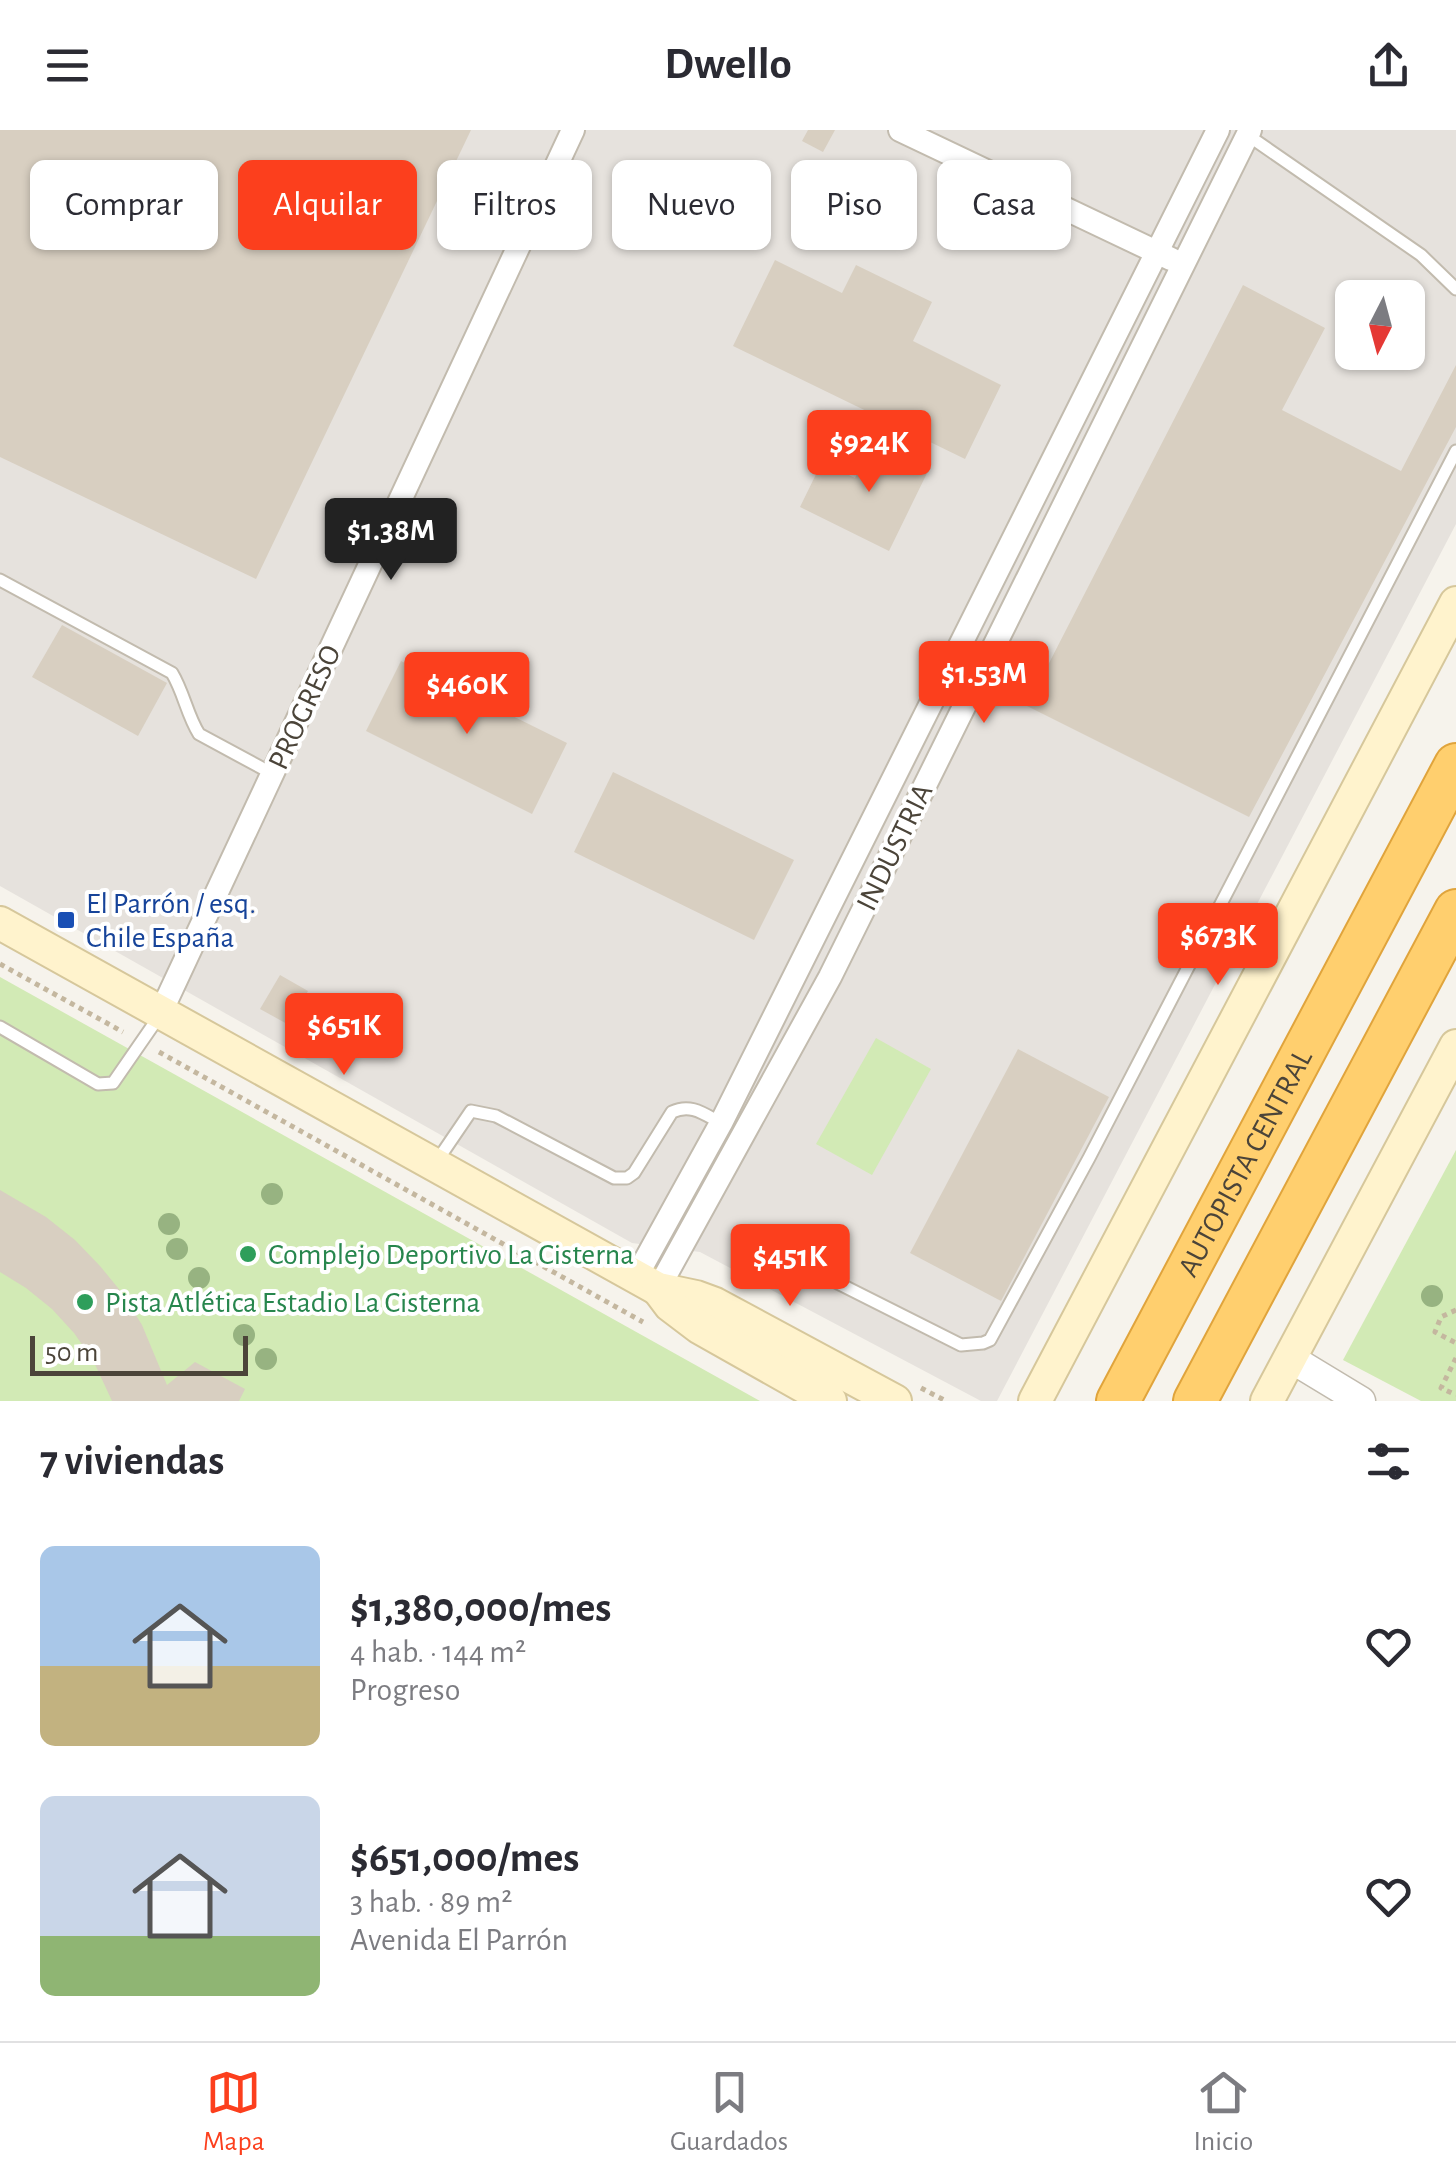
<!DOCTYPE html>
<html lang="es">
<head>
<meta charset="utf-8">
<style>
	:root { --surface:#fff; --page:#f2f2f3; --text:#2b2b33; --muted:#7c7c81; --line:#e1e1e2; --accent:#fc3f1d }
	body { margin:0; font-family:"Alegreya Sans",sans-serif; background:var(--page); color:var(--text); height:100vh; display:flex; flex-direction:column; font-size:38px; white-space:nowrap }
	* { box-sizing:border-box; margin:0 }
	p { font-size:32px; color:var(--muted) }
	.icon { flex:none; width:55px; height:55px; fill:none; stroke:currentColor; stroke-width:2; stroke-linecap:round; stroke-linejoin:round }
	.map { position:relative; height:1271px; overflow:hidden }
	.drawer { display:flex; flex-direction:column; background:var(--surface); flex:1 }
	.drawer>* { flex:none }
	.guide { position:absolute; left:30px; top:30px; width:1398px; height:90px; display:flex; gap:20px }
	.needle { width:65px; rotate:186deg }
	.tools { position:absolute; left:1335px; top:150px; display:grid; gap:20px }
	.tools a { display:grid; place-items:center; width:90px; height:90px; border-radius:15px; background:var(--surface); box-shadow:0 2px 8px #0004; font-size:50px }
	.scale { position:absolute; left:30px; bottom:25px; width:218px; box-sizing:border-box; padding-left:10px; border:5px solid #4b4439; border-top:0; font-size:28px; line-height:35px; white-space:nowrap; color:#4b4439; -webkit-text-stroke:8px #fff; paint-order:stroke }
	.price { position:absolute; translate:-50% -85px; padding:0 22px; border-radius:10px; background:var(--accent); color:#fff; font-size:32px; line-height:65px; filter:drop-shadow(0 2px 5px #0008) }
	.price::after { content:''; position:absolute; left:50%; top:60px; width:30px; height:22px; margin-left:-15px; background:inherit; clip-path:polygon(0 0,100% 0,50% 100%) }
	.price.selected { background:#222; color:#fff }
	ul { padding:0; list-style:none }
	li { display:flex; align-items:center; gap:30px; height:250px; padding:0 40px }
	li span { display:grid; place-items:center; flex:none; width:280px; height:200px; border-radius:15px; color:#555 }
	li>.icon { margin-inline-start:auto }
	span .icon { width:120px; height:120px; fill:#fffc; stroke-width:1 }
	li b { font-size:42px }
	h2 { display:flex; justify-content:space-between; align-items:center; height:120px; padding:0 40px; font-size:42px }
	.pill { padding:0 35px; border-radius:15px; background:var(--surface); box-shadow:0 2px 8px #0004; font-size:35px; line-height:90px }
	.pill.selected { background:var(--accent); color:#fff }
	header { display:flex; justify-content:space-between; align-items:center; height:130px; padding:0 40px; background:var(--surface); font-size:45px; font-weight:700 }
	.dock { display:flex; justify-content:space-around; align-items:center; height:140px; border-top:2px solid var(--line); background:var(--surface); font-size:28px; color:var(--muted) }
	.dock a { display:grid; justify-items:center; gap:5px }
	.dock .selected { color:var(--accent) }
	.map>svg:first-child { display:block }
	.industrial { fill:#e6e2dd; fill-rule:evenodd }
	.green { fill:#d2eab5 }
	.building { fill:#d8cfc1 }
	.lines { fill:none; stroke-linecap:round; stroke-linejoin:round }
	.service-casing { stroke:#c2bbae; stroke-width:15 }
	.minor-casing { stroke:#c2bbae; stroke-width:26 }
	.tertiary-casing { stroke:#c2bbae; stroke-width:31 }
	.secondary-casing { stroke:#d6c79b; stroke-width:36 }
	.motorway-casing { stroke:#e0a43c; stroke-width:46 }
	.path { stroke:#c4b79f; stroke-width:5; stroke-dasharray:5 5; stroke-linecap:butt }
	.service { stroke:#fff; stroke-width:11 }
	.minor { stroke:#fff; stroke-width:22 }
	.tertiary { stroke:#fff; stroke-width:28 }
	.secondary { stroke:#fff3cd; stroke-width:32 }
	.motorway { stroke:#ffcf6e; stroke-width:42 }
	.tree { fill:#97b381 }
	.transit-dot { fill:#1a4fb4; stroke:#fff; stroke-width:4 }
	.leisure-dot { fill:#2e9e5b; stroke:#fff; stroke-width:4 }
	.labels { text-anchor:middle; stroke-width:8; stroke-linejoin:round; paint-order:stroke }
	.street-label { font-size:30px; fill:#4b4439; stroke:#fff }
	.transit-label { font-size:30px; fill:#164399; stroke:#fff; text-anchor:start }
	.leisure-label { font-size:30px; fill:#27864d; stroke:#fff; text-anchor:start }
</style>
</head>
<body>
<header><svg class="icon" aria-label="menu" viewBox="0 0 24 24"><path d="M4 6h16M4 12h16M4 18h16"/></svg>Dwello<svg class="icon" aria-label="share" viewBox="0 0 24 24"><path d="M12 15V3M7 8l5-5 5 5M5 13v7h14v-7"/></svg></header>
<div class="map">
<svg width="1456" height="1271" viewBox="0 0 1456 1271">
	<rect width="100%" height="100%" fill="#f6f3ec"/>
	<path class="industrial" d="M0,0h1456v394l-459,877h-16l-281,-149 -68,-9 -632,-357zM1352,168h56v54h-56z"/>
	<g class="green">
		<path d="M0,847l760,424h-760z"/>
		<path d="M876,908l55,31 -59,106 -56,-31z"/>
		<path d="M1456,1020v251h-35l-78,-41z"/>
	</g>
	<g class="building">
		<path d="M0,0h471l-215,449 -256,-122z"/>
		<path d="M808,0h27l-12,22 -21,-11z"/>
		<path d="M775,130l67,33 14,-28 76,37 -19,39 88,44 -36,74 -232,-113z"/>
		<path d="M1243,155l82,43 -43,82 119,61 55,-106v62l-207,390 -222,-111z"/>
		<path d="M875,310l55,27 -41,84 -89,-44 22,-45 33,16z"/>
		<path d="M62,495l105,58 -29,53 -106,-59z"/>
		<path d="M401,531l166,82 -35,71 -166,-83z"/>
		<path d="M613,642l181,88 -40,80 -180,-88z"/>
		<path d="M280,845l28,16 -19,34 -29,-16z"/>
		<path d="M1018,919l91,48 -108,204 -91,-48z"/>
		<path d="M0,1060l46,27 29,23 25,26 23,28 19,31 25,60 28,-23 50,27 -6,12h-127l-19,-41 -19,-27 -22,-24 -26,-21 -26,-16z"/>
	</g>
	<g class="lines">
		<g class="service-casing">
			<g id="service">
				<path d="M1246,4l175,121 35,34"/>
				<path d="M0,450l172,93c12,20 15,42 27,61l74,40"/>
				<path d="M0,897l98,57 15,-1 47,-68"/>
				<path d="M437,1031l34,-50 25,5 118,62h13l7,-5 38,-61c19,-9 32,2 49,11"/>
				<path d="M804,1136l157,79 22,-2 7,-3 99,-182 367,-707"/>
			</g>
		</g>
		<g class="minor-casing">
			<g id="minor">
				<path d="M900,0l271,129"/>
				<path d="M161,882l412,-882"/>
				<path d="M636,1147l85,-154 497,-993"/>
				<path d="M658,1159l172,-312 420,-847"/>
			</g>
		</g>
		<g class="tertiary-casing">
			<path id="tertiary" d="M1290,1228l71,43"/>
		</g>
		<g class="secondary-casing">
			<g id="secondary">
				<path d="M0,793l658,366 38,8 19,7 180,97"/>
				<path d="M658,1159l12,16 29,22 131,74"/>
				<path d="M1035,1271l421,-798"/>
				<path d="M1267,1271l189,-355"/>
			</g>
		</g>
		<g class="motorway-casing">
			<g id="motorway">
				<path id="s1" d="M1118,1271l338,-636"/>
				<path d="M1195,1271l261,-490"/>
			</g>
		</g>
		<g class="path">
			<path d="M0,834l123,68"/>
			<path d="M159,922l484,270"/>
			<path d="M1456,1180l-15,7 -6,15 21,11"/>
			<path d="M1456,1228l-15,30 15,7"/>
			<path d="M921,1258l25,13"/>
		</g>
		<use href="#service" class="service"/>
		<use href="#minor" class="minor"/>
		<use href="#tertiary" class="tertiary"/>
		<use href="#secondary" class="secondary"/>
		<use href="#motorway" class="motorway"/>
	</g>
	<g class="tree">
		<circle cx="272" cy="1064" r="11"/>
		<circle cx="169" cy="1094" r="11"/>
		<circle cx="177" cy="1119" r="11"/>
		<circle cx="199" cy="1148" r="11"/>
		<circle cx="1432" cy="1166" r="11"/>
		<circle cx="244" cy="1205" r="11"/>
		<circle cx="266" cy="1229" r="11"/>
	</g>
	<rect class="transit-dot" x="56" y="780" width="20" height="20" rx="5"/>
	<g class="leisure-dot">
		<circle cx="248" cy="1124" r="10"/>
		<circle cx="85" cy="1172" r="10"/>
	</g>
	<g class="labels">
		<g class="street-label">
			<text transform="translate(304 577) rotate(-65)" y="10">PROGRESO</text>
			<text transform="translate(894 717) rotate(-64)" y="10">INDUSTRIA</text>
			<text dy="10" stroke="none"><textPath href="#s1" startOffset="270">AUTOPISTA CENTRAL</textPath></text>
		</g>
		<g class="transit-label">
			<text x="86" y="783">El Parrón / esq.<tspan x="86" dy="34">Chile España</tspan></text>
		</g>
		<g class="leisure-label">
			<text x="268" y="1134">Complejo Deportivo La Cisterna</text>
			<text x="105" y="1182">Pista Atlética Estadio La Cisterna</text>
		</g>
	</g>
</svg>
<div class="tools">
<a><svg class="needle" viewBox="-14 -14 28 28"><path d="M0-13l5 13h-10z" fill="#e53935"/><path d="M0 13l5-13h-10z" fill="#7c7c81"/></svg></a>
</div>
<div class="scale">50 m</div>
<b class="price" style="left:869px;top:365px">$924K</b>
<b class="price selected" style="left:391px;top:453px">$1.38M</b>
<b class="price" style="left:984px;top:596px">$1.53M</b>
<b class="price" style="left:467px;top:607px">$460K</b>
<b class="price" style="left:1218px;top:858px">$673K</b>
<b class="price" style="left:344px;top:948px">$651K</b>
<b class="price" style="left:790px;top:1179px">$451K</b>
<div class="guide">
<a class="pill">Comprar</a>
<a class="pill selected">Alquilar</a>
<a class="pill">Filtros</a>
<a class="pill">Nuevo</a>
<a class="pill">Piso</a>
<a class="pill">Casa</a>
</div>
</div>
<section class="drawer">
<h2>7 viviendas<svg class="icon" aria-label="filters" viewBox="0 0 24 24"><path d="M4 7h16M4 17h16"/><circle cx="9" cy="7" r="2"/><circle cx="15" cy="17" r="2"/></svg></h2>
<ul>
<li><span style="background:linear-gradient(#a9c7e8 60%,#c2b280 0)"><svg class="icon" aria-label="home" viewBox="0 0 24 24"><path d="M3 11l9-7 9 7M6 9v11h12V9"/></svg></span><div><b>$1,380,000/mes</b><p>4 hab. · 144 m²</p><p>Progreso</p></div><svg class="icon" aria-label="heart" viewBox="0 0 24 24"><path d="M12 20l-8-8c-3-5 5-10 8-4 3-6 11-1 8 4z"/></svg></li>
<li><span style="background:linear-gradient(#c9d6e8 70%,#8fb573 0)"><svg class="icon" aria-label="home" viewBox="0 0 24 24"><path d="M3 11l9-7 9 7M6 9v11h12V9"/></svg></span><div><b>$651,000/mes</b><p>3 hab. · 89 m²</p><p>Avenida El Parrón</p></div><svg class="icon" aria-label="heart" viewBox="0 0 24 24"><path d="M12 20l-8-8c-3-5 5-10 8-4 3-6 11-1 8 4z"/></svg></li>
</ul>
</section>
<nav class="dock">
<a class="selected"><svg class="icon" aria-label="map" viewBox="0 0 24 24"><path d="M3 6l6-2 6 2 6-2v14l-6 2-6-2-6 2zM9 4v14M15 6v14"/></svg>Mapa</a>
<a><svg class="icon" aria-label="saved" viewBox="0 0 24 24"><path d="M7 4h10v16l-5-4-5 4z"/></svg>Guardados</a>
<a><svg class="icon" aria-label="home" viewBox="0 0 24 24"><path d="M3 11l9-7 9 7M6 9v11h12V9"/></svg>Inicio</a>
</nav>
</body>
</html>
